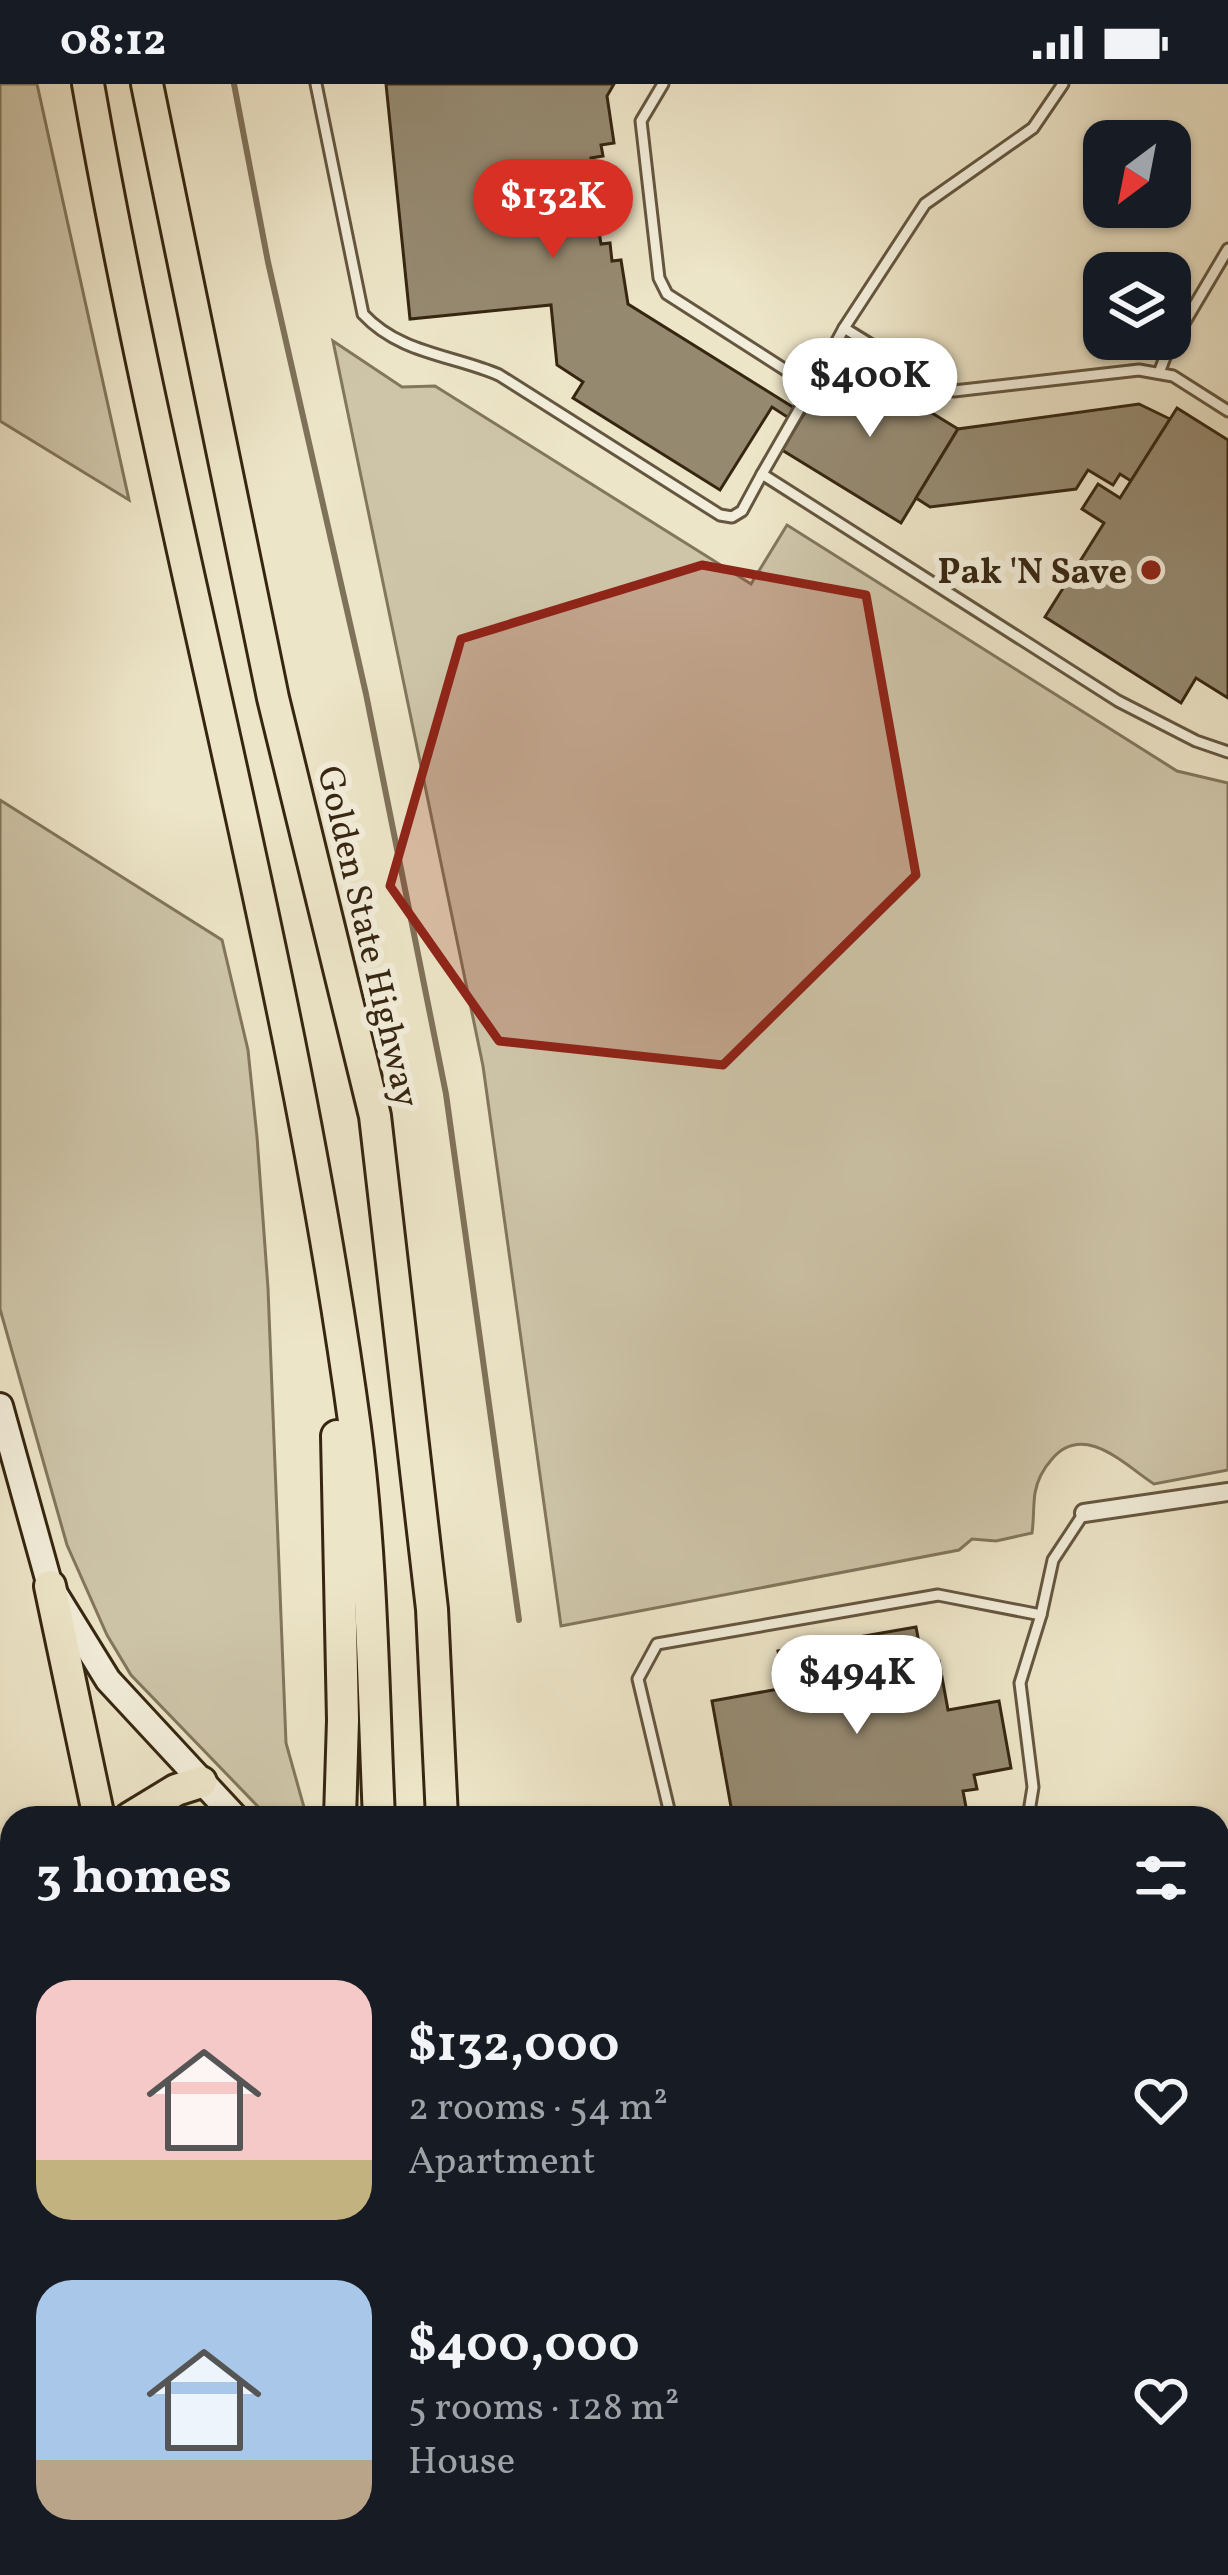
<!DOCTYPE html>
<html lang="en">
<head>
<meta charset="utf-8">
<style>
	:root { --surface:#171b24; --page:#242831; --text:#f1f3f6; --muted:#9ea1a6; --accent:#d93025 }
	body { margin:0; font-family:Vollkorn,serif; background:var(--page); color:var(--text); height:100vh; display:flex; flex-direction:column; font-size:45px; white-space:nowrap }
	* { box-sizing:border-box; margin:0 }
	p { font-size:39px; color:var(--muted) }
	.icon { flex:none; width:66px; height:66px; fill:none; stroke:currentColor; stroke-width:2; stroke-linecap:round; stroke-linejoin:round }
	.map { position:relative; flex:1; overflow:hidden }
	.sheet { position:absolute; left:0px; top:1722px; width:1230px; height:771px; display:flex; flex-direction:column; background:var(--surface); border-radius:36px 36px 0 0; box-shadow:0 3px 9px #0004 }
	.sheet>* { flex:none }
	.needle { width:78px; rotate:212deg }
	.tools { position:absolute; left:1083px; top:36px; display:grid; gap:24px }
	.tools a { display:grid; place-items:center; width:108px; height:108px; border-radius:24px; background:var(--surface); box-shadow:0 3px 9px #0004; font-size:60px }
	.price { position:absolute; translate:-50% -102px; padding:0 27px; border-radius:42px; background:#fff; color:#222; font-size:39px; line-height:78px; filter:drop-shadow(0 3px 6px #0008) }
	.price::after { content:''; position:absolute; left:50%; top:72px; width:36px; height:27px; margin-left:-18px; background:inherit; clip-path:polygon(0 0,100% 0,50% 100%) }
	.price.on { background:var(--accent); color:#fff }
	ul { padding:0; list-style:none }
	li { display:flex; align-items:center; gap:36px; height:300px; padding:0 36px }
	li span { display:grid; place-items:center; flex:none; width:336px; height:240px; border-radius:36px; color:#555 }
	li>.icon { margin-inline-start:auto }
	span .icon { width:144px; height:144px; fill:#fffc; stroke-width:1 }
	li b { font-size:51px }
	h2 { display:flex; justify-content:space-between; align-items:center; height:144px; padding:0 36px; font-size:51px }
	.status { display:flex; justify-content:space-between; align-items:center; height:84px; padding:0 60px; background:var(--surface); direction:ltr }
	.status svg { height:33px; fill:currentColor }
	.map>svg:first-child { display:block }
	.green { fill:#cec5a9; stroke:#82765d; stroke-width:3 }
	.lines { fill:none; stroke-linecap:round; stroke-linejoin:round }
	.stream { stroke:#7f725a; stroke-width:6 }
	.building { fill:#958970; stroke:#362611; stroke-width:3 }
	.lane-casing { stroke:#64563f; stroke-width:15 }
	.street-casing { stroke:#64563f; stroke-width:22 }
	.secondary-casing { stroke:#362611; stroke-width:30 }
	.highway-casing { stroke:#362611; stroke-width:36 }
	.lane { stroke:#f3eedb; stroke-width:9 }
	.street { stroke:#f3eedb; stroke-width:16 }
	.secondary { stroke:#f3eedb; stroke-width:24 }
	.highway { stroke:#ede5c8; stroke-width:30 }
	.rail-casing { stroke:#362611; stroke-width:10 }
	.rail { stroke:#f3eedb; stroke-width:6; stroke-dasharray:18; stroke-linecap:butt }
	.marked { fill:#8f2418; fill-opacity:0.2; stroke:#8f2418; stroke-width:9; stroke-linejoin:round }
	.poi-dot { fill:#8f2418; stroke:#f3eedb; stroke-width:4.5 }
	.labels { text-anchor:middle; stroke-width:12; stroke-linejoin:round; paint-order:stroke }
	.poi-label { font-size:36px; font-weight:bold; fill:#362611; stroke:#f3eedb; text-anchor:end }
	.street-label { font-size:36px; fill:#362611; stroke:#f3eedb }
</style>
</head>
<body>
<div class="status"><b>08:12</b><svg viewBox="0 0 49 12"><path d="M0 12V9h3v3zM5 12V6h3v6zM10 12V3h3v9zM15 12V0h3v12zM26 1h20v11H26zM47 4h2v5h-2z"/></svg></div>
<div class="map">
<svg width="1228" height="2491" viewBox="0 0 1228 2491">
	<rect width="100%" height="100%" fill="#ede5c8"/>
	<filter id="stains"><feTurbulence type="fractalNoise" baseFrequency=".00167" numOctaves="4"/><feColorMatrix values="0 0 0 0 .2 0 0 0 0 .09 0 0 0 0 .02 0 0 0 .5 -.17"/></filter>
	<radialGradient id="worn" r=".72"><stop offset=".6" stop-color="#630" stop-opacity="0"/><stop offset="1" stop-color="#630" stop-opacity=".3"/></radialGradient>
	<g class="green">
		<path d="M0,0h37l92,416 -129,-79z"/>
		<path d="M333,257l69,46 33,-1 316,198 36,-59 390,246 51,12v687l-74,14c-28,-18 -70,-63 -102,-25 -8,9 -15,22 -17,34 -2,13 -1,27 -3,40l-36,8 -24,-2 -13,11 -398,76 -78,-560z"/>
		<path d="M0,716l222,140 26,110 9,87 11,151 18,455 21,75h-38l-138,-143 -24,-40 -40,-90 -67,-236z"/>
		<path d="M0,2444l12,8v29h27l-6,10h-33z"/>
	</g>
	<g class="lines">
		<path class="stream" d="M234,0l34,178 98,432 80,400 73,526"/>
	</g>
	<g class="building">
		<path d="M386,0h228l-7,12 7,47 -13,2 2,11 -12,2 2,9 -10,2 1,9 -43,5 5,45 45,-6 1,11 7,-1 2,12 9,-1 2,18 9,-1 7,44 176,110 -6,10 -26,-17 -52,83 -147,-92 10,-16 -26,-17 -6,-60 -141,14z"/>
		<path d="M839,272l119,73 -57,94 -119,-73z"/>
		<path d="M1139,320l31,15 -39,62 -11,-7 -7,11 -25,-15 -12,19 -146,18 -14,-9 42,-69z"/>
		<path d="M1177,324l51,32v258l-32,-20 -15,25 -136,-86 59,-94 -22,-14 16,-25 22,14z"/>
		<path d="M916,1543l7,37 16,-3 9,49 51,-9 12,67 -37,7 3,14 -14,2 5,27h-235l-21,-117 72,-13 -6,-37z"/>
		<path d="M1228,2376v68l-10,-7v-51z"/>
	</g>
	<g class="lines">
		<g class="lane-casing">
			<g id="lane">
				<path d="M316,0l47,230c37,40 90,41 136,61l221,140 12,2 10,-6 20,-37 356,227 78,40 32,11"/>
				<path d="M663,0l-22,37 18,157 8,16 145,93 32,-59 81,-124 108,-76 30,-44"/>
				<path d="M844,244l96,59 14,4 185,-21 34,6 55,35"/>
				<path d="M1159,289l8,-21 61,-103"/>
				<path d="M762,390l50,-87"/>
				<path d="M1041,1531l12,-55 31,-47"/>
				<path d="M671,1734l-33,-139 19,-35 281,-49 103,20 -21,68 13,104 -5,31"/>
				<path d="M1218,2165l10,-2"/>
				<path d="M1218,2262l8,14 -8,13"/>
				<path d="M1218,2473l10,7"/>
				<path d="M795,2491l40,-10"/>
				<path d="M878,2491l4,-5 10,5"/>
				<path d="M921,2491l5,-10"/>
			</g>
		</g>
		<g class="street-casing">
			<g id="street">
				<path d="M1084,1429l144,-21"/>
				<path d="M0,2139l12,55"/>
				<path d="M75,2481l2,10"/>
				<path d="M56,2491l7,-10"/>
			</g>
		</g>
		<g class="secondary-casing">
			<g id="secondary">
				<path d="M0,1322l50,180 58,94 128,138"/>
				<path d="M956,2481l18,10"/>
				<path d="M1027,2481l17,10"/>
			</g>
		</g>
		<g class="highway-casing">
			<g id="highway">
				<path d="M88,0c79,450 206,891 267,1344 17,129 18,261 24,390"/>
				<path d="M147,0l126,614 102,418 57,493 10,209"/>
				<path d="M337,1352l6,284 -3,98"/>
				<path d="M50,1502l49,232"/>
				<path d="M130,1734l46,-28 25,-8"/>
				<path d="M292,2481l3,10"/>
				<path d="M364,2491l1,-10"/>
				<path d="M432,2491v-10"/>
				<path d="M705,2491l4,-10"/>
			</g>
		</g>
		<use href="#lane" class="lane"/>
		<use href="#street" class="street"/>
		<use href="#secondary" class="secondary"/>
		<use href="#highway" class="highway"/>
		<g class="rail-casing">
			<g id="rail">
				<path d="M0,1828l12,56"/>
				<path d="M140,2481l2,10"/>
			</g>
		</g>
		<use href="#rail" class="rail"/>
	</g>
	<path class="marked" d="M702,481l164,30 50,280 -193,190 -224,-24 -109,-155 71,-247z"/>
	<circle class="poi-dot" cx="1151" cy="486" r="12"/>
	<g class="labels">
		<g class="poi-label">
			<text x="1127" y="499">Pak 'N Save</text>
		</g>
		<g class="street-label">
			<text transform="translate(370 852) rotate(77)" y="13">Golden State Highway</text>
		</g>
	</g>
	<rect width="100%" height="100%" filter="url(#stains)"/>
	<rect width="100%" height="100%" fill="url(#worn)"/>
</svg>
<div class="tools">
<a><svg class="needle" viewBox="-14 -14 28 28"><path d="M0-13l5 13h-10z" fill="#e53935"/><path d="M0 13l5-13h-10z" fill="#9ea1a6"/></svg></a>
<a><svg class="icon" aria-label="layers" viewBox="0 0 24 24"><path d="M12 4l9 5-9 5-9-5zM3 14l9 5 9-5"/></svg></a>
</div>
<b class="price on" style="left:553px;top:177px">$132K</b>
<b class="price" style="left:870px;top:356px">$400K</b>
<b class="price" style="left:857px;top:1653px">$494K</b>
<section class="sheet">
<h2>3 homes<svg class="icon" aria-label="filters" viewBox="0 0 24 24"><path d="M4 7h16M4 17h16"/><circle cx="9" cy="7" r="2"/><circle cx="15" cy="17" r="2"/></svg></h2>
<ul>
<li><span style="background:linear-gradient(#f6c9c9 75%,#c2b280 0)"><svg class="icon" aria-label="home" viewBox="0 0 24 24"><path d="M3 11l9-7 9 7M6 9v11h12V9"/></svg></span><div><b>$132,000</b><p>2 rooms · 54 m²</p><p>Apartment</p></div><svg class="icon" aria-label="heart" viewBox="0 0 24 24"><path d="M12 20l-8-8c-3-5 5-10 8-4 3-6 11-1 8 4z"/></svg></li>
<li><span style="background:linear-gradient(#a9c7e8 75%,#b9a48a 0)"><svg class="icon" aria-label="home" viewBox="0 0 24 24"><path d="M3 11l9-7 9 7M6 9v11h12V9"/></svg></span><div><b>$400,000</b><p>5 rooms · 128 m²</p><p>House</p></div><svg class="icon" aria-label="heart" viewBox="0 0 24 24"><path d="M12 20l-8-8c-3-5 5-10 8-4 3-6 11-1 8 4z"/></svg></li>
</ul>
</section>
</div>
</body>
</html>
